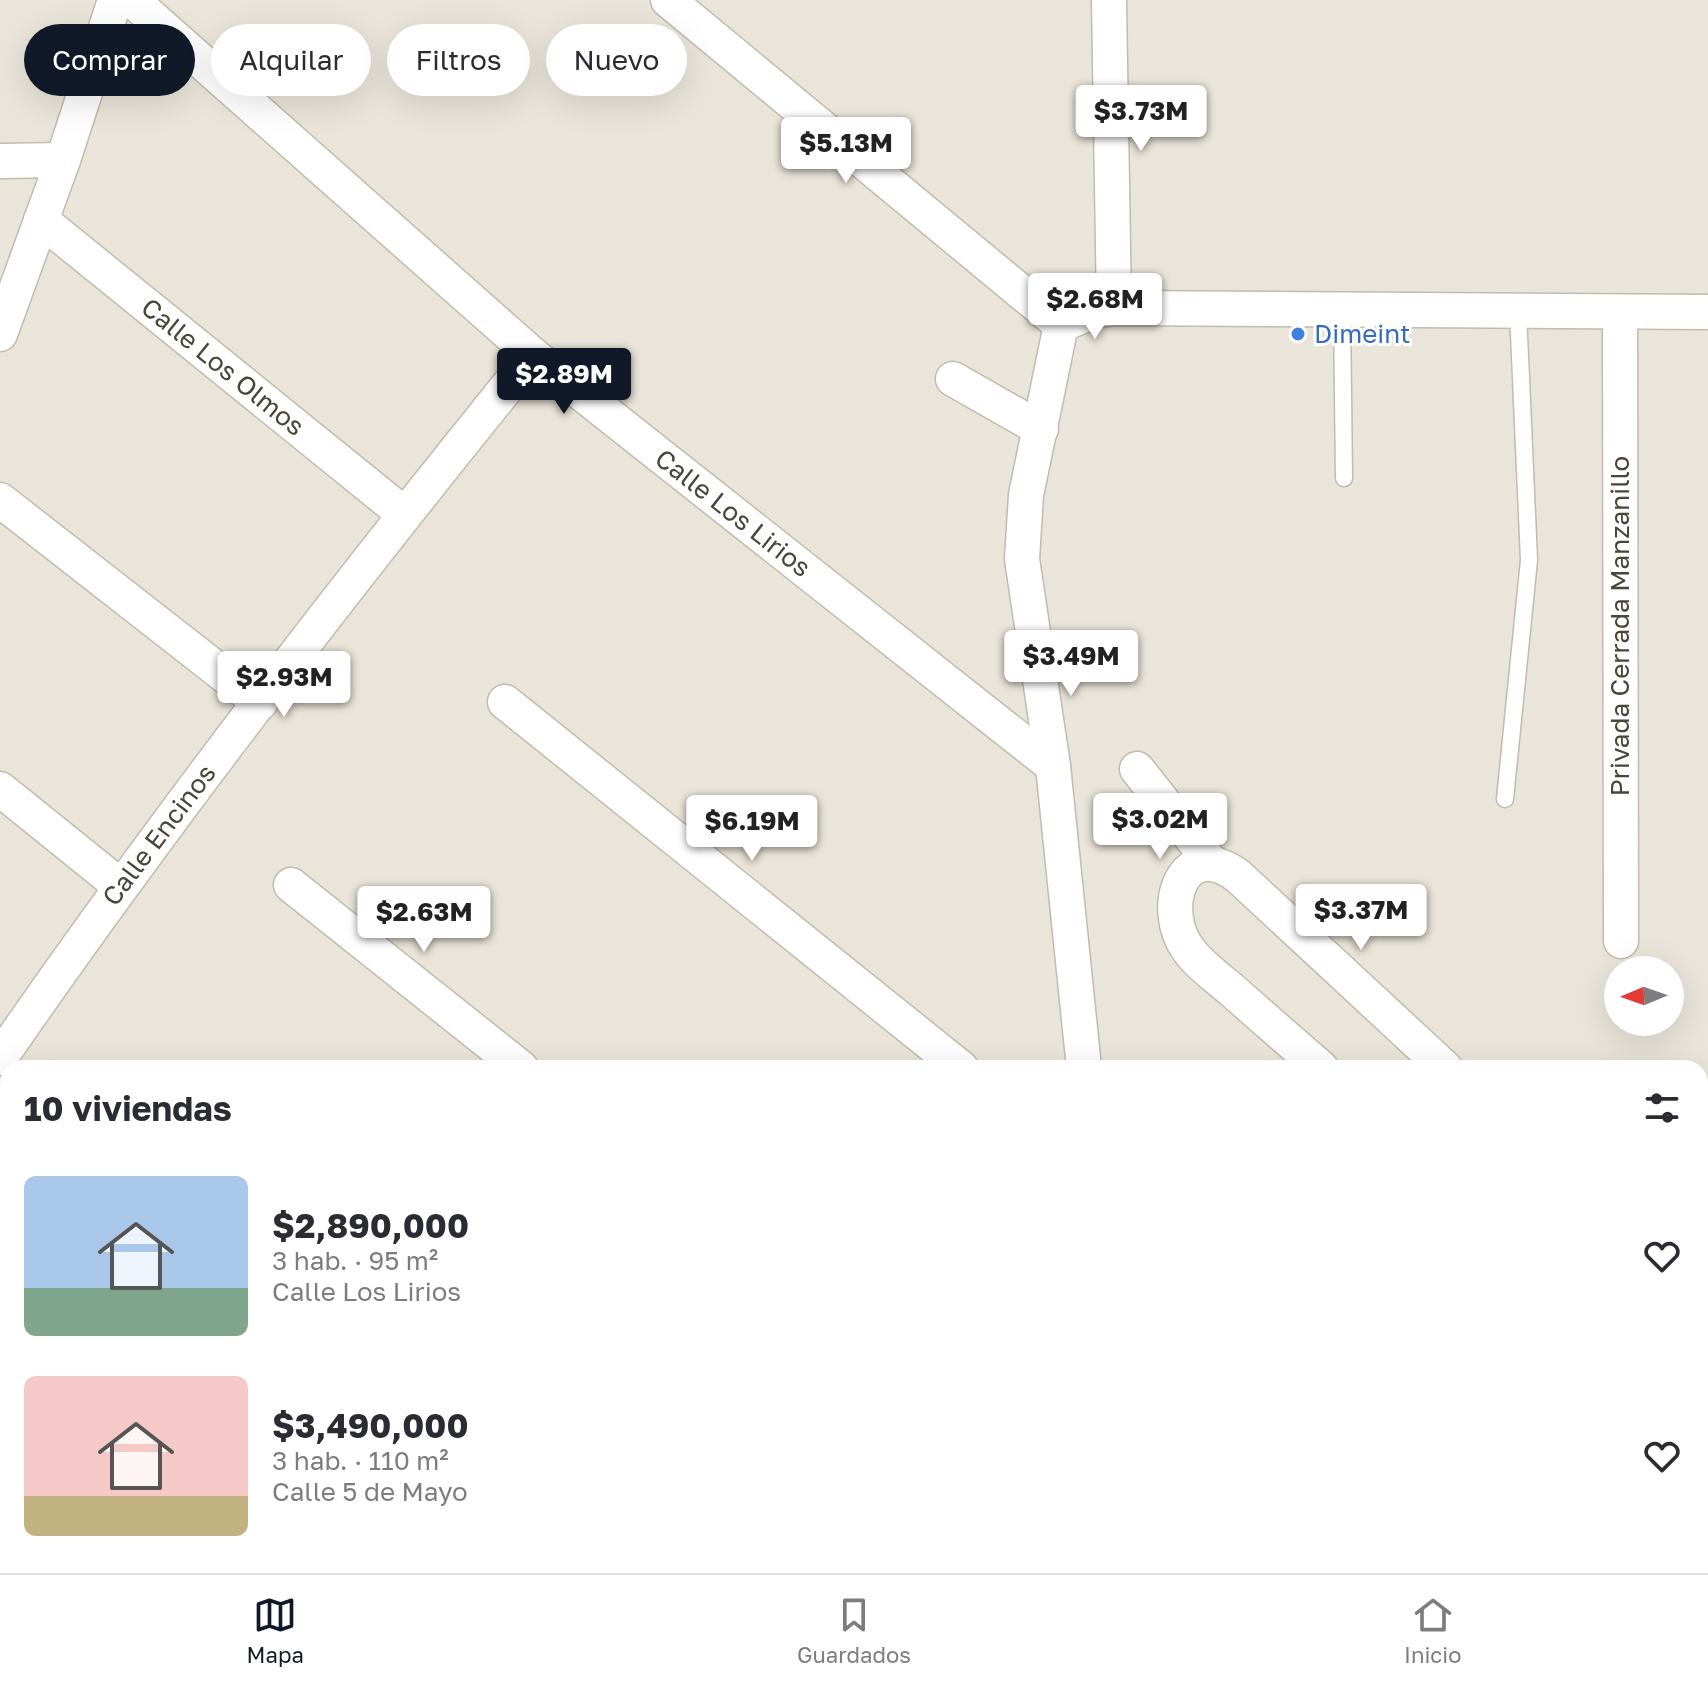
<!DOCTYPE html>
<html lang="es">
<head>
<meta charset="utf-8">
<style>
	:root { --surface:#fff; --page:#f7f7f7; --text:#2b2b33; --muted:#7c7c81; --line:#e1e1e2; --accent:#111827 }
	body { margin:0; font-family:"Golos Text",sans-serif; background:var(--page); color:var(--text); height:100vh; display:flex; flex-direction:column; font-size:30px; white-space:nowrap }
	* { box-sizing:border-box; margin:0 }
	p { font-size:26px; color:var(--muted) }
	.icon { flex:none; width:44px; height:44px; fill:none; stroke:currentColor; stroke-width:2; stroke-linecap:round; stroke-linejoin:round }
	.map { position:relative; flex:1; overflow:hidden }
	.panel { position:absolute; left:0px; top:1060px; width:1708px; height:514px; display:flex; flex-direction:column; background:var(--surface); border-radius:24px 24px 0 0; box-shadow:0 8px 32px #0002 }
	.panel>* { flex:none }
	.hud { position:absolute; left:24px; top:24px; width:800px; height:72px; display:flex; gap:16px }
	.needle { width:52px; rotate:268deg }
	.tools { position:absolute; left:1604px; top:956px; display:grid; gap:16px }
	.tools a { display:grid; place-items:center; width:80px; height:80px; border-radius:50%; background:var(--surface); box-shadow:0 8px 32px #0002; font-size:40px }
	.price { position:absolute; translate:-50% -68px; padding:0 18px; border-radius:8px; background:#fff; color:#222; font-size:26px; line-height:52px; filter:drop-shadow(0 2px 4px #0008) }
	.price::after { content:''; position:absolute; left:50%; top:48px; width:24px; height:18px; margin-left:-12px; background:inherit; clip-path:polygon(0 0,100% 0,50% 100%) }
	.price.active { background:var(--accent); color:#fff }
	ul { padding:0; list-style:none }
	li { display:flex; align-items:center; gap:24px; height:200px; padding:0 24px }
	li span { display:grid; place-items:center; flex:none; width:224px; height:160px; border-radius:12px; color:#555 }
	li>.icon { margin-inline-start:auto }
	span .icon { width:96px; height:96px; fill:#fffc; stroke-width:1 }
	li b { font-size:34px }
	h2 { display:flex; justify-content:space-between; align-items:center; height:96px; padding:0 24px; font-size:34px }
	.tag { padding:0 28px; border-radius:36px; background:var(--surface); box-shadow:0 8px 32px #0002; font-size:28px; line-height:72px }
	.tag.active { background:var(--accent); color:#fff }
	.menu { display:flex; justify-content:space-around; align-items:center; height:112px; border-top:2px solid var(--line); background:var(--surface); font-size:22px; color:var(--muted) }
	.menu a { display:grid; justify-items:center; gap:4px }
	.menu .active { color:var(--accent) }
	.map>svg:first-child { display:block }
	.residential { fill:#eae5da; fill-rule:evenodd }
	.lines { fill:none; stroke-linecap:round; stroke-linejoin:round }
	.lane-casing { stroke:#c2bbae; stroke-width:19 }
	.street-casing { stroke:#c2bbae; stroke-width:37 }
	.lane { stroke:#fff; stroke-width:16 }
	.street { stroke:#fff; stroke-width:34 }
	.shop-dot { fill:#3f7fe0; stroke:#fff; stroke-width:3 }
	.labels { text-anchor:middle; stroke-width:6; stroke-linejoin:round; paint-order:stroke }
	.shop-label { font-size:26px; fill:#366cbe; stroke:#fff; text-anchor:start }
	.street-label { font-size:26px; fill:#4b4439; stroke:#fff }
</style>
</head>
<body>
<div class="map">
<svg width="1708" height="1573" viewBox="0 0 1708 1573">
	<rect width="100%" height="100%" fill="#f6f3ec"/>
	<path class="residential" d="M0,0h1708v1573h-1708zM1618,970h52v52h-52zM8,1068h1692v498h-1692z"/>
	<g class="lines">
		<g class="lane-casing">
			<g id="lane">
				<path d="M1342,310l2,168"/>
				<path d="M1505,799l24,-239 -11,-249"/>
			</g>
		</g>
		<g class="street-casing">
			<g id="street">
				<path d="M132,0l401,355 520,411"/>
				<path d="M668,0l393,325"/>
				<path d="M1109,0l5,308"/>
				<path d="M0,161l63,-1"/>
				<path d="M41,220l363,294"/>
				<path d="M1620,312l1,629"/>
				<path d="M0,334l63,-174 52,-160"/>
				<path d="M953,379l88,50"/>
				<path d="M0,500l260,203"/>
				<path d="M505,702l456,366"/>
				<path d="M1137,769l73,92"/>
				<path d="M0,789l119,96"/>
				<path d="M291,885l230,183"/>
				<path d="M0,1058c167,-242 348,-475 533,-703"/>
				<path d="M1084,1068l-31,-302 -31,-207 4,-64 35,-170 33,-14 20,-3 594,4"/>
				<path d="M1321,1068c-30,-26 -59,-51 -88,-77 -15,-13 -34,-26 -45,-42 -29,-39 -7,-115 50,-73l207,192"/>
				<path d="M0,1219l7,142"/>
				<path d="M1700,1292l8,4"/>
				<path d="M0,1456l7,117"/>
				<path d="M1700,1458h8"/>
				<path d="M1700,1521l8,-9"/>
				<path d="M577,1566v7"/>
				<path d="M1317,1566l11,7"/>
				<path d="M1674,1566l7,7"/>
			</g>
		</g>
		<use href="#lane" class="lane"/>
		<use href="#street" class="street"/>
	</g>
	<circle class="shop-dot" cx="1298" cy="334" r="8"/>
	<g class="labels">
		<g class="shop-label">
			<text x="1314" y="343">Dimeint</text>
		</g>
		<g class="street-label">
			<text transform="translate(223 367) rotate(39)" y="9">Calle Los Olmos</text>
			<text transform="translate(733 513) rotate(38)" y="9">Calle Los Lirios</text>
			<text transform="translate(1620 626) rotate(-90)" y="9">Privada Cerrada Manzanillo</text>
			<text transform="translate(159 835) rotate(-53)" y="9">Calle Encinos</text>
		</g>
	</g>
</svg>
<div class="tools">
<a><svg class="needle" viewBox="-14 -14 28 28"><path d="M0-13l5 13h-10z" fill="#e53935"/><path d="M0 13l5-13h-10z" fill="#7c7c81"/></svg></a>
</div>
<b class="price" style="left:1141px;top:153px">$3.73M</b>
<b class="price" style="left:846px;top:185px">$5.13M</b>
<b class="price" style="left:1095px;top:341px">$2.68M</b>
<b class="price active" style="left:564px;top:416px">$2.89M</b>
<b class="price" style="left:1071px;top:698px">$3.49M</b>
<b class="price" style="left:284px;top:719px">$2.93M</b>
<b class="price" style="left:1160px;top:861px">$3.02M</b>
<b class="price" style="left:752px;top:863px">$6.19M</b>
<b class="price" style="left:1361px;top:952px">$3.37M</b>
<b class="price" style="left:424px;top:954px">$2.63M</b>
<div class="hud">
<a class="tag active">Comprar</a>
<a class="tag">Alquilar</a>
<a class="tag">Filtros</a>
<a class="tag">Nuevo</a>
</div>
<section class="panel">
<h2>10 viviendas<svg class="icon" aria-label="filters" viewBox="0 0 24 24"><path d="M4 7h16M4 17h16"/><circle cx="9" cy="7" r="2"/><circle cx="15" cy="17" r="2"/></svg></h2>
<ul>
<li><span style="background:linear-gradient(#a9c7e8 70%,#7fa58c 0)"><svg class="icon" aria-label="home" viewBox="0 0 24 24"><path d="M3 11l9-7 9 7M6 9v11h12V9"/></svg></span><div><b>$2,890,000</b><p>3 hab. · 95 m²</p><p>Calle Los Lirios</p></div><svg class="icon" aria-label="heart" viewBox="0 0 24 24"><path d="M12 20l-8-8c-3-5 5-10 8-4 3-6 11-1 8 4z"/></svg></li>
<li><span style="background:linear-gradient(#f6c9c9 75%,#c2b280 0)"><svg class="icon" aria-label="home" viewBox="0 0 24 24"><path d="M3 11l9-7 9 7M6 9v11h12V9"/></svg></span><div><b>$3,490,000</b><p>3 hab. · 110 m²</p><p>Calle 5 de Mayo</p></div><svg class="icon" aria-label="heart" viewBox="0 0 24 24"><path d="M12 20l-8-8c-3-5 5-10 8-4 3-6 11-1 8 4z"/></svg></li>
</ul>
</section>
</div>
<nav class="menu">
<a class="active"><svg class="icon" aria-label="map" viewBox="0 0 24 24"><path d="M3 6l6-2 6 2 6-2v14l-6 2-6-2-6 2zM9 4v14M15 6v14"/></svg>Mapa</a>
<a><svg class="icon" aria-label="saved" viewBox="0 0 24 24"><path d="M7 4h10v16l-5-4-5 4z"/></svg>Guardados</a>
<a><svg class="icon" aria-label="home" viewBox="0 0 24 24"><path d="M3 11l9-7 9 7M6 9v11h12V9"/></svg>Inicio</a>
</nav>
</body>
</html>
